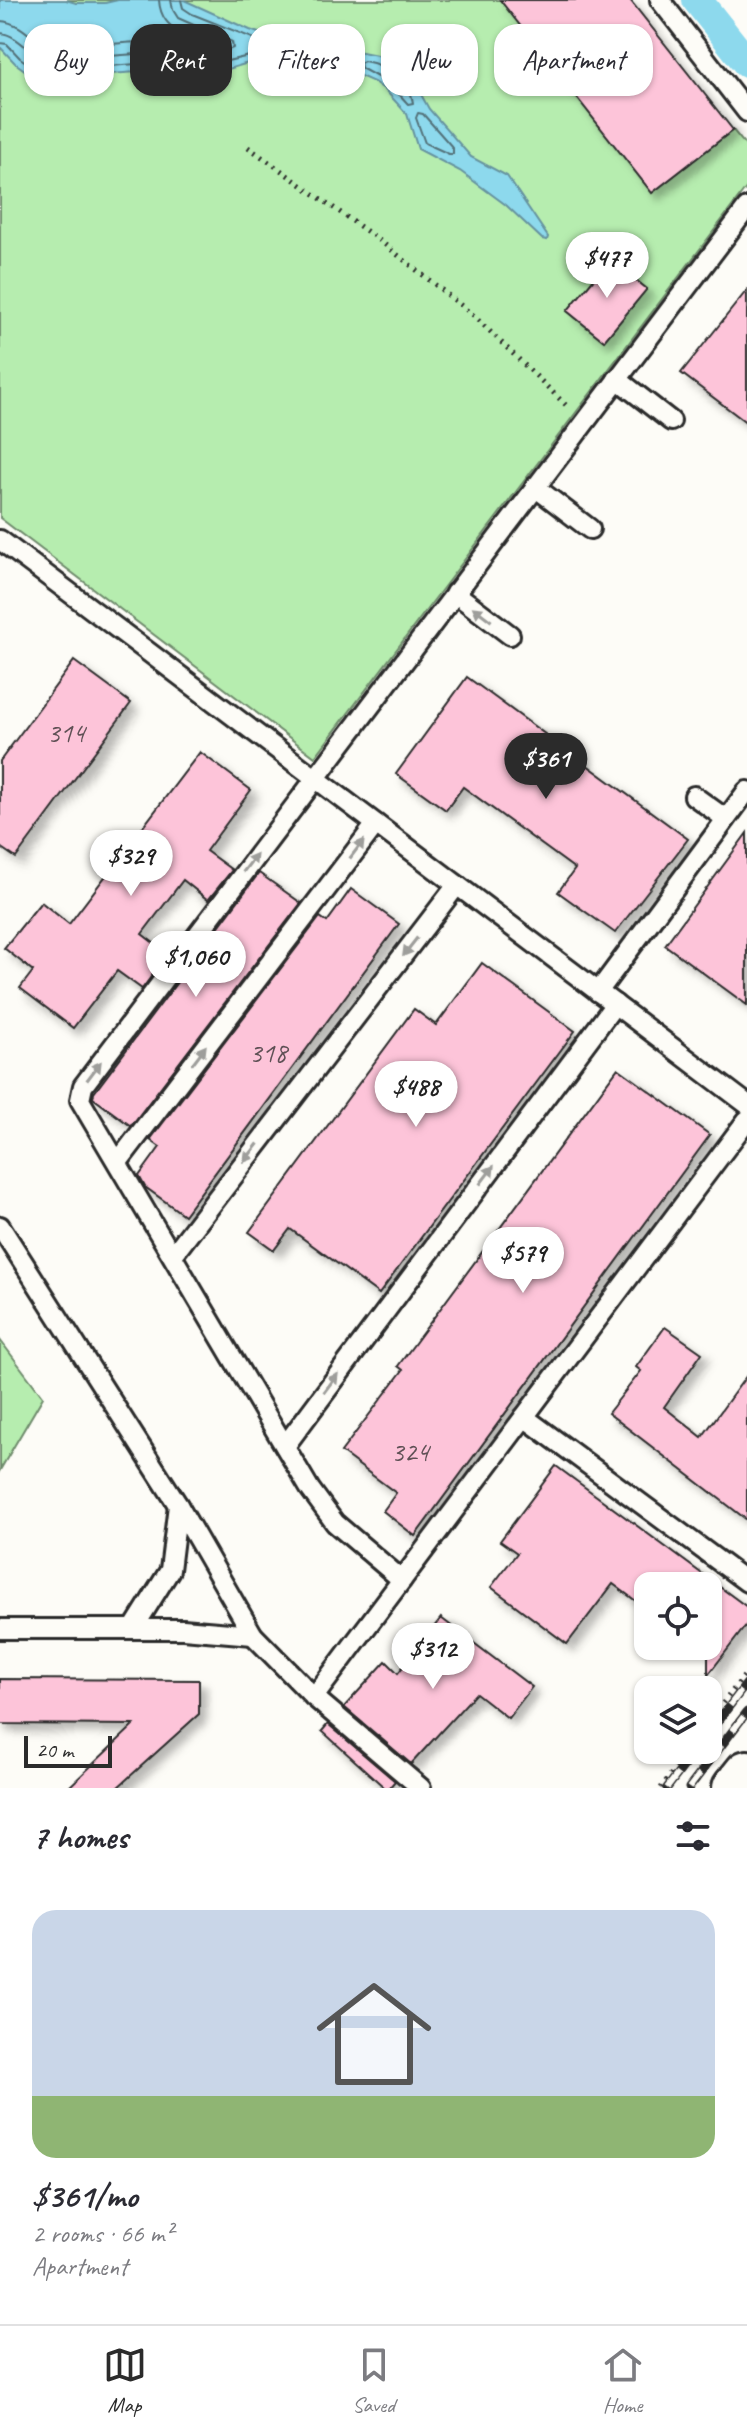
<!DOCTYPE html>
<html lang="en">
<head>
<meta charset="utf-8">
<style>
	:root { --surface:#fff; --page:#f2f2f3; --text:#2b2b33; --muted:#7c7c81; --line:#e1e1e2; --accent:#2b2b2b }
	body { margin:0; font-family:Caveat,sans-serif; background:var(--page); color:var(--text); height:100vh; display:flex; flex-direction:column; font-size:30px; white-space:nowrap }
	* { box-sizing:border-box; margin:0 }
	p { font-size:26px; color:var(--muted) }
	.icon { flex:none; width:44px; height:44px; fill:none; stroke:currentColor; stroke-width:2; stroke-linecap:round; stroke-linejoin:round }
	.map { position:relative; height:1788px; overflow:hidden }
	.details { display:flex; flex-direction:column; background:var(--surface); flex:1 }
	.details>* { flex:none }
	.guide { position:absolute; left:24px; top:24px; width:700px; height:72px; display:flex; gap:16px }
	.fabs { position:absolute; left:634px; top:1572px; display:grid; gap:16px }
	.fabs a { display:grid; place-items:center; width:88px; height:88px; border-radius:16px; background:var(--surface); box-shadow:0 2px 6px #0004; font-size:40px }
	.scale { position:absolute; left:24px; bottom:20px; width:88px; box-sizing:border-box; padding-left:8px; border:4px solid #2b2b2b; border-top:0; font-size:22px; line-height:28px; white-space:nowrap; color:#2b2b2b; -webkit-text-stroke:6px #fdfcf7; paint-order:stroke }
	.price { position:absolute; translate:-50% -68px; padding:0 18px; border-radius:28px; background:#fff; color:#222; font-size:26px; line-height:52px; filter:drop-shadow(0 2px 4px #0008) }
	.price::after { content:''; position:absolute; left:50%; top:48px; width:24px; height:18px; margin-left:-12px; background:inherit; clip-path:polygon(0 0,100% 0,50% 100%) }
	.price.active { background:var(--accent); color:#fff }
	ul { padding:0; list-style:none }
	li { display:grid; align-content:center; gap:16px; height:424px; padding:0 32px }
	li+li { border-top:2px solid var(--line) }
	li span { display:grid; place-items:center; height:248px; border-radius:24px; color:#555 }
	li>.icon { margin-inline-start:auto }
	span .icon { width:144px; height:144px; fill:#fffc; stroke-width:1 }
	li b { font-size:34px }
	h2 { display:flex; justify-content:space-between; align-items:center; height:96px; padding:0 32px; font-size:34px }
	.pill { padding:0 28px; border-radius:24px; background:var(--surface); box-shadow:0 2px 6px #0004; font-size:28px; line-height:72px }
	.pill.active { background:var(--accent); color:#fff }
	.tab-bar { display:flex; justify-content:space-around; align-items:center; height:112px; border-top:2px solid var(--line); background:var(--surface); font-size:22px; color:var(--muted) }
	.tab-bar a { display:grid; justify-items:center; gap:4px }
	.tab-bar .active { color:var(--accent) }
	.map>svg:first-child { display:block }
	.green { fill:#b6edaf; stroke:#708c6d; stroke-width:2 }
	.water { fill:#8dd9ed; stroke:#66939f; stroke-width:2 }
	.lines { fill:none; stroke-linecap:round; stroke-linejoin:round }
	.shore { stroke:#527179; stroke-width:2 }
	.canal { stroke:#8dd9ed; stroke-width:30 }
	.building { fill:#fdc4d9; stroke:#2b2b2b; stroke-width:2; filter:url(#shadow) }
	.service-casing { stroke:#2b2b2b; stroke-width:24 }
	.primary-casing { stroke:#2b2b2b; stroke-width:50 }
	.path { stroke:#2b2b2b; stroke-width:5; stroke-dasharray:2 6; stroke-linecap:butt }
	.service { stroke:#fdfcf7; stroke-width:18 }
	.primary { stroke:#fdfcf7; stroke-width:44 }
	.rail-casing { stroke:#2b2b2b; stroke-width:9 }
	.rail { stroke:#fdfcf7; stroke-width:6; stroke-dasharray:18; stroke-linecap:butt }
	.oneway { fill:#9e9e9b }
	.labels { text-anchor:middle; stroke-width:6; stroke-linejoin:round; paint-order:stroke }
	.number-label { font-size:28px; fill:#605156 }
</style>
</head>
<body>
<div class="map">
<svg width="747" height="1788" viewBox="0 0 747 1788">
	<defs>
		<filter id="shadow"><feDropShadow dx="7" dy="7" stdDeviation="4" flood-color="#0004"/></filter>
	</defs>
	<rect width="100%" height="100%" fill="#fdfcf7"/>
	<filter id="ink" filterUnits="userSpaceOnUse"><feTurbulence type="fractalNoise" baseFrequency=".0125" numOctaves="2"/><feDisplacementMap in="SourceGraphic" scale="16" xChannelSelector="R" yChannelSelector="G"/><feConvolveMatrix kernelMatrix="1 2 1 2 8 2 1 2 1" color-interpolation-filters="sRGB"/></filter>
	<g filter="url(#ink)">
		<g class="green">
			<path d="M0,0h500l233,130 14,17v40l-432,570 -315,-239z"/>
			<path d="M0,1340l43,57 -43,73z"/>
		</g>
		<path class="water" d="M0,0h66l10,3h29l13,-3h66l66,30 29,10 78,11 25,5 17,8 14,16 16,29 42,48 36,19 41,61 -1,3 -5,-1 -36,-34 -46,-34 -42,-22 -11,-35 -22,-24 -11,-8 -18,-8 -45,-6 -25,-7h-12l-26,2 -23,7h-61l-67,5 -15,2 -23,9 -13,-1 -16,-11 -15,-11 -15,-16z"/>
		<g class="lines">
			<g class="shore">
				<path d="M0,21c23,1 36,23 55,34 42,-14 83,-12 127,-15l1,-5c-14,-9 -23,-17 -24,-35"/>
				<path d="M0,33c19,1 35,27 55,35l22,-9 18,-2 69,-5h58l11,-4 -1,-6 -54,-24 -5,-8 -2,-10"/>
				<path d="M0,43l7,1 13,14 28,19 9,1 23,-9 16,-2 68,-5h59l48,-11 -1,-6 -78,-31 -9,-6 -2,-8"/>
				<path d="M364,61c23,4 46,17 49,42l-5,1 -18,-20 -29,-16 -1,-5z"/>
				<path d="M418,113l5,1 30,34v6h-4l-24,-11 -9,-25z"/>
			</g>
			<path class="canal" d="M697,0l50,63"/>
		</g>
		<g class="building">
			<path d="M500,0h130l103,130 -81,63z"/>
			<path d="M610,259l37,30 -43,52 -37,-30z"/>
			<path d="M747,290v133l-66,-50z"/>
			<path d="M74,661l57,42 -115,155 -16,-11v-86z"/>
			<path d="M467,677l221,162 -73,94 -57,-41 17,-23 -112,-82 -17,23 -50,-36z"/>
			<path d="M200,752l51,38 -45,61 26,19 -24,30 -25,-20 -41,54 26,20 -26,35 -25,-18 -44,57 -53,-40 13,-17 -29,-23 37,-46 28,22z"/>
			<path d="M747,833v172l-82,-60z"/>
			<path d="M259,873l42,30 -170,223 -38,-28 1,-5z"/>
			<path d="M351,889l48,35 -215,291 -39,-28 -6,-11 21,-29 -10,-7 170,-223 7,5z"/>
			<path d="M482,963l93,68 -196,263 -89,-65 -16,21 -25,-18 165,-223 22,16z"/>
			<path d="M618,1068l92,67 -295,401 -32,-25 13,-18 -55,-41 62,-82 -5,-4z"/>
			<path d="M665,1327l37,26 -38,54 38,30 45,-62v145l-139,-107 33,-42 -5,-4z"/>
			<path d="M556,1466l191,141v17l-39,51v-89h-60v24l-35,-26 -46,60 -76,-57 26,-34 -17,-12z"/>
			<path d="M441,1618l91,69 -24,31 -32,-25 -65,71 -67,-57 42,-46 12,12z"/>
			<path d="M0,1679l199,1v34l-82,74h-49l66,-63 -134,-1z"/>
			<path d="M328,1724l67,57 -6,7h-4l-63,-57z"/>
		</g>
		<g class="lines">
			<g class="service-casing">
				<g id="service">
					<path d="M660,0l87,112"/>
					<path d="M617,379l54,42"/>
					<path d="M535,487l55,42"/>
					<path d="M0,540l747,564"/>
					<path d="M455,593l55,42"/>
					<path d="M694,796l32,23"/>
					<path d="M598,992l149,-201"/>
					<path d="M118,1162l258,-338"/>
					<path d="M0,1226l178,279 75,130 61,62 107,91"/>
					<path d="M173,1255l284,-370"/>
					<path d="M524,1417l223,165"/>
					<path d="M285,1446l330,-442"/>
					<path d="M402,1580l-67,-57 -25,-34 -230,-389 3,-14 664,-878"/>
					<path d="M0,1629h183l70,6"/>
					<path d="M133,1629l37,-59 8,-65"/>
					<path d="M314,1697l433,-577"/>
				</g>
			</g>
			<g class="primary-casing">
				<path id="primary" d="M735,1788l12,-15"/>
			</g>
			<g class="path">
				<path d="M248,147l131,93 94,75 96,93"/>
				<path d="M708,1722l39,-50"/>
				<path d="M661,1788l27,-38"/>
			</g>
			<use href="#service" class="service"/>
			<use href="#primary" class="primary"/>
			<g class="rail-casing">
				<g id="rail">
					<path d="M708,1734l39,-51"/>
					<path d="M667,1788l29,-38"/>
					<path d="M689,1788l58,-76"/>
				</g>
			</g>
			<use href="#rail" class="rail"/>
		</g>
		<defs><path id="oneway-solid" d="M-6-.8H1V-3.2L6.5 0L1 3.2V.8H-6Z" transform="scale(2)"/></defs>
		<g class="oneway">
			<use href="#oneway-solid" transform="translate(482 614) rotate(-143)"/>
			<use href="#oneway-solid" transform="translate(357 849) rotate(-53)"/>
			<use href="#oneway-solid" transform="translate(250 863) rotate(-53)"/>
			<use href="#oneway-solid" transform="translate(410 947) rotate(128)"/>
			<use href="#oneway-solid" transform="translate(199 1055) rotate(-53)"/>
			<use href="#oneway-solid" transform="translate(94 1071) rotate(-53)"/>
			<use href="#oneway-solid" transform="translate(251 1153) rotate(128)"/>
			<use href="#oneway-solid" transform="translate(487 1175) rotate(-53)"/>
			<use href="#oneway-solid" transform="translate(331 1383) rotate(-53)"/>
		</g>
	</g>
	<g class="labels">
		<g class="number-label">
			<text x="66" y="742">314</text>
			<text x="268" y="1062">318</text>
			<text x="410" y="1461">324</text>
		</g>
	</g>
</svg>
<div class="fabs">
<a><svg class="icon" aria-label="locate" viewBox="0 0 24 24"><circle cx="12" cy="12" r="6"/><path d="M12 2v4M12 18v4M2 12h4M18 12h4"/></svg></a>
<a><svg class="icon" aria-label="layers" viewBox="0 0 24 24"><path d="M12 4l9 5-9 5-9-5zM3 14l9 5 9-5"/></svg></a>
</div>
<div class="scale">20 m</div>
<b class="price" style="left:607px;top:300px">$477</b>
<b class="price active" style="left:546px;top:801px">$361</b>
<b class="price" style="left:131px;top:898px">$329</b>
<b class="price" style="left:196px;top:999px">$1,060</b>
<b class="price" style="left:416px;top:1129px">$488</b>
<b class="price" style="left:523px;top:1295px">$579</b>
<b class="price" style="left:433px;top:1691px">$312</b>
<div class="guide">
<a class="pill">Buy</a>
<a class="pill active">Rent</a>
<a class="pill">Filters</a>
<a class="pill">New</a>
<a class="pill">Apartment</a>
</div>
</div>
<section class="details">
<h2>7 homes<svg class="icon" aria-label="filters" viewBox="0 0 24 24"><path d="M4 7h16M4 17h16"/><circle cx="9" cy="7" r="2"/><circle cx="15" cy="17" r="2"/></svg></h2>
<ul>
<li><span style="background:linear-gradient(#c9d6e8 75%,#8fb573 0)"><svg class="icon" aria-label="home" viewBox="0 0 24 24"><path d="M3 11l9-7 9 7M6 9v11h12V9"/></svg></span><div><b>$361/mo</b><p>2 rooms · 66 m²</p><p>Apartment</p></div></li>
</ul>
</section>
<nav class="tab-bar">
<a class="active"><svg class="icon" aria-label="map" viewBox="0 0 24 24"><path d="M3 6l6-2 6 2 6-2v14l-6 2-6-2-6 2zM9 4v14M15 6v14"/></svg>Map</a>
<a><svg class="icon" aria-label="saved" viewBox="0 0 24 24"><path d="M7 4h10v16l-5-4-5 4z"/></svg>Saved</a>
<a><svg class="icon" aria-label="home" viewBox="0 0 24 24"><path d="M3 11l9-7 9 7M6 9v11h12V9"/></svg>Home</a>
</nav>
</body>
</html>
